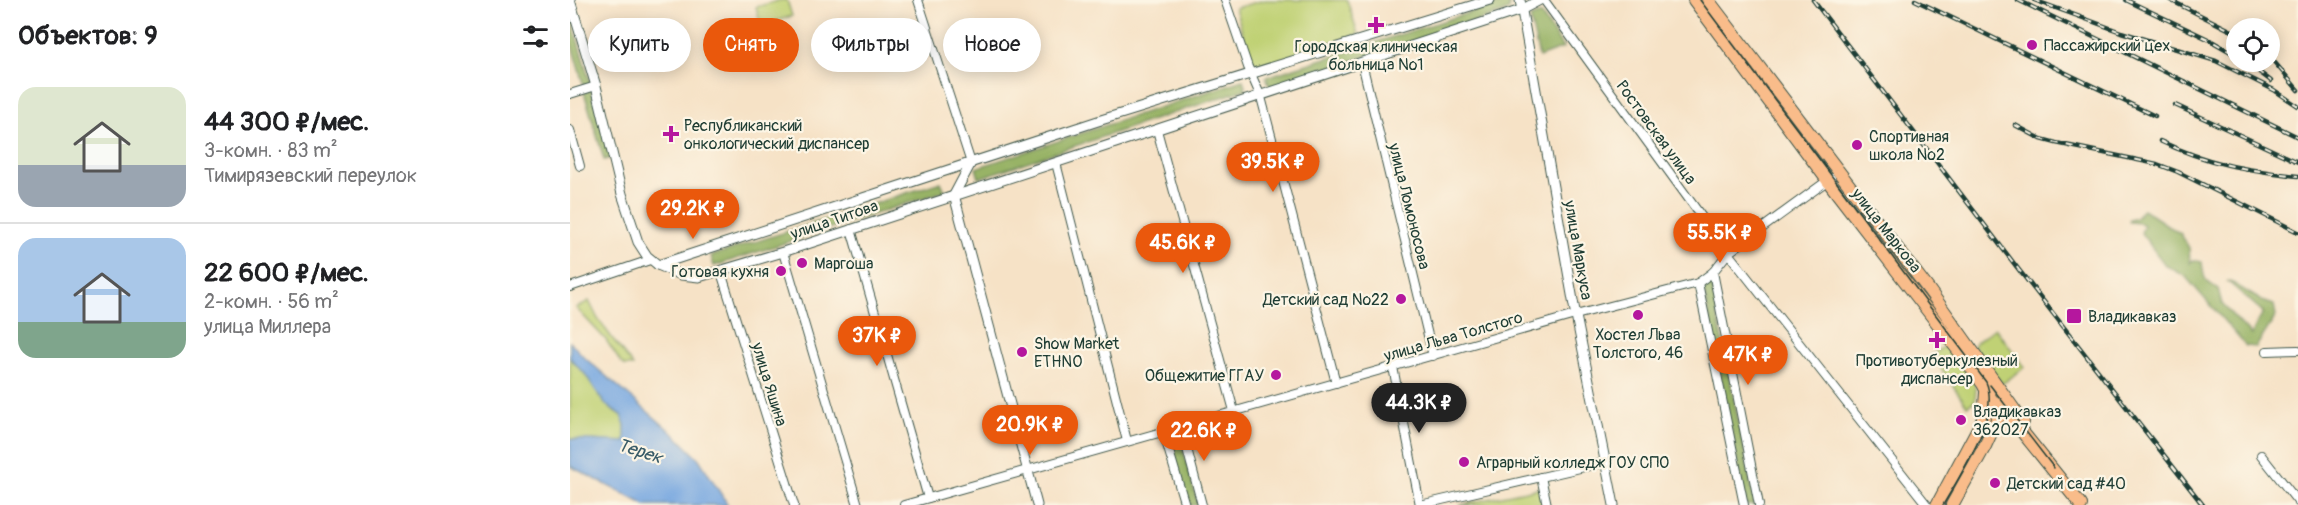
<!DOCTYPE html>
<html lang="ru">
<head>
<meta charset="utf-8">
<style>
	:root { --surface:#fff; --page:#f6f6f6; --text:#202124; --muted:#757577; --line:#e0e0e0; --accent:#ea580c }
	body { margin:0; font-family:Pangolin,sans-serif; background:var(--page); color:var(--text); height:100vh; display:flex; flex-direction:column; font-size:22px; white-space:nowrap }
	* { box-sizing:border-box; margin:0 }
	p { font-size:20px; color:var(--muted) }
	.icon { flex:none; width:33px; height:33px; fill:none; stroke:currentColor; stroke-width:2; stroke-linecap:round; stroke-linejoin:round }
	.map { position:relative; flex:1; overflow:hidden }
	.drawer { display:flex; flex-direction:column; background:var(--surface); width:570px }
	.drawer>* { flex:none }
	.top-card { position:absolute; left:18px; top:18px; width:570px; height:54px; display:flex; gap:12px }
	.controls { position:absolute; left:1656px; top:18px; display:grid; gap:12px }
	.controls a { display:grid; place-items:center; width:54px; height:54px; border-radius:50%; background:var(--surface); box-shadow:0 3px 15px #0003; font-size:30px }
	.price { position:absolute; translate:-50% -51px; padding:0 14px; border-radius:21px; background:var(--accent); color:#fff; font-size:20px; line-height:39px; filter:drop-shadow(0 2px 3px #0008) }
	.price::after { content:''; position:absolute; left:50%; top:36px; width:18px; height:14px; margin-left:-9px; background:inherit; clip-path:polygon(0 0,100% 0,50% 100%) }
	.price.selected { background:#222; color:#fff }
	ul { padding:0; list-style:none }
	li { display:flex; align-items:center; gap:18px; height:150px; padding:0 18px }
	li+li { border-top:2px solid var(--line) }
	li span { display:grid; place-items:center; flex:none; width:168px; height:120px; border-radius:18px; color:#555 }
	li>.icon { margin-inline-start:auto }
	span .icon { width:72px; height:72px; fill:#fffc; stroke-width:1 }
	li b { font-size:26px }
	h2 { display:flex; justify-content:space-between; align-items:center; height:72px; padding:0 18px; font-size:26px }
	.pill { padding:0 21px; border-radius:27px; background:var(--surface); box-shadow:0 3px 15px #0003; font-size:21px; line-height:54px }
	.pill.selected { background:var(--accent); color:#fff }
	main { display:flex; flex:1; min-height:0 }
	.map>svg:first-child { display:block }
	.green { fill:#c0d174; stroke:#708754; stroke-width:1.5 }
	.forest { fill:#98b366; stroke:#5c784d; stroke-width:1.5 }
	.water { fill:#74a6e0; stroke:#4a728a; stroke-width:1.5 }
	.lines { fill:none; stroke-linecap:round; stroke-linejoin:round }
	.minor-casing { stroke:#3f564a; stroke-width:10 }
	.tertiary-casing { stroke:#3f564a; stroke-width:11 }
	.primary-casing { stroke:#3f564a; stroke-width:14 }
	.minor { stroke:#fff; stroke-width:8 }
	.tertiary { stroke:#fff; stroke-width:9 }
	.primary { stroke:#f9bc8a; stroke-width:12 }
	.tram { stroke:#1f3d34; stroke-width:1.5 }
	.rail-casing { stroke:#1f3d34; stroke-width:4.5 }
	.rail { stroke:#fcf5e5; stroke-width:2; stroke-dasharray:7; stroke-linecap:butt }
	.poi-dot { fill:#b5179e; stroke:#fcf5e5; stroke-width:2 }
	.labels { text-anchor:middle; stroke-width:4.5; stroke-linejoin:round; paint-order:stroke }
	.poi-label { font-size:16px; fill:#1f3d34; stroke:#fcf5e5; text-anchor:start }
	.street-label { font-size:16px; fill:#1f3d34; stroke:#fcf5e5 }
	.water-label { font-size:18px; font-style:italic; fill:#395c68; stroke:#fcf5e5 }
</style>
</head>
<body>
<main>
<section class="drawer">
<h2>Объектов: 9<svg class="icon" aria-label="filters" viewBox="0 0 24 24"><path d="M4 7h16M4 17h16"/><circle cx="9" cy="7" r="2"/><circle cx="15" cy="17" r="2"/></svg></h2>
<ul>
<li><span style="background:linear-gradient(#dfe7d0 65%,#9aa5b1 0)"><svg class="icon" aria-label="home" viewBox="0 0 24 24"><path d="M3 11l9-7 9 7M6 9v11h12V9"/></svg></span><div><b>44 300 ₽/мес.</b><p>3-комн. · 83 m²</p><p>Тимирязевский переулок</p></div></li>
<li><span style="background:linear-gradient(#a9c7e8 70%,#7fa58c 0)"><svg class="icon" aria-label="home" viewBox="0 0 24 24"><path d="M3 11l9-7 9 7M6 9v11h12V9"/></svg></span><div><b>22 600 ₽/мес.</b><p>2-комн. · 56 m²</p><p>улица Миллера</p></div></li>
</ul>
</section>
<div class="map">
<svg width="1728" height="505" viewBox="0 0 1728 505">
	<rect width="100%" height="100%" fill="#fcf5e5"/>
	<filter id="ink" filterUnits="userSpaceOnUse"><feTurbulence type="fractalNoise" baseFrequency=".0167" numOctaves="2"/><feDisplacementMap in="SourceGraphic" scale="12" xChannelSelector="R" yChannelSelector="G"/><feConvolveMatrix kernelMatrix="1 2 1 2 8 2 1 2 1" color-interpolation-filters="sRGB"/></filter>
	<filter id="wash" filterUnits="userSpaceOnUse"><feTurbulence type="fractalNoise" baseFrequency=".008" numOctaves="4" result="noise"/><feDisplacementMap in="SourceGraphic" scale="24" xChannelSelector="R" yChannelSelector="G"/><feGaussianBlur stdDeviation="1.35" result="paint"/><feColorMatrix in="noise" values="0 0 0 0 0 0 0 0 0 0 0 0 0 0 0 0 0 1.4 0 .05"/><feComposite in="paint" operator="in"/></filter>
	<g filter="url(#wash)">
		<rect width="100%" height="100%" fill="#f6e2c6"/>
		<g class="green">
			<path d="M211,0h6l5,16 -31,10 -5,-19z"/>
			<path d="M694,0h83l11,34 -104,35 -19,-61z"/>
			<path d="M19,301l9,18 35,47h-8l-4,-3 -15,-23 -30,-32z"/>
			<path d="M1425,328l30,39 -23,17 -29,-39z"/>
			<path d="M1377,344l26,36 3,7 -1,14 -8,5 -35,-51z"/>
			<path d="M0,358l15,16 11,13 3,9 13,14 9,5 4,10 1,17 -56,-3z"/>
			<path d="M970,488l3,17h-83z"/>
		</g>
		<g class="forest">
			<path d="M939,0v10l-10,4 -229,73 -4,-10z"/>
			<path d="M0,14l21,71 -7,2 -14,-48z"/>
			<path d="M971,14l22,34 -24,9 -9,-39z"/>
			<path d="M673,80l3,9 -267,89 -3,-10z"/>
			<path d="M21,90l20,68 -7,2 -20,-68z"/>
			<path d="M371,182l4,9 -231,75 -3,-10z"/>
			<path d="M1573,209l38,25 8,14 1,15 3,-3 9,2c2,17 1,18 16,27l4,15 29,31 12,-23 -36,-31 4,1 31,19 12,4 2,11 -20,31 -10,-1 -61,-70 -20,-11 -24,-32 3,-8 -4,-2 -11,-1v-2l7,-2z"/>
			<path d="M1141,283l44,222h-9l-43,-220z"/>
			<path d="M609,434l19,71h-10l-19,-69z"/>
		</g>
		<path class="water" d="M0,342l15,16 90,77 24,24 29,46h-83l-75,-39v-27l55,3v-17l-4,-10 -16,-11 -20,-30 -15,-16z"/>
	</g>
	<g filter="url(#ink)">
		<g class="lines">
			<g class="minor-casing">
				<g id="minor">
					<path d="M348,0l53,163"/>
					<path d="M655,0l23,67 13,30 75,286"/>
					<path d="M974,0l184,253 199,252"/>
					<path d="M792,63l71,293"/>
					<path d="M0,94l26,-8"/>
					<path d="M0,130l10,36"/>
					<path d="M587,130l77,281"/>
					<path d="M486,163l71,278"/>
					<path d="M281,229l77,269"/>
					<path d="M213,252l75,253"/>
					<path d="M151,272l73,233"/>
					<path d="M1143,272l46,233"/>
					<path d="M1128,283l46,222"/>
					<path d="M0,287l80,-27"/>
					<path d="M1697,351l31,-1"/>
					<path d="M823,367l27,138"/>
					<path d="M611,426l21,79"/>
					<path d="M593,431l22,74"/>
					<path d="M1691,455l37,47"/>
					<path d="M971,477l6,28"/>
					<path d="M334,505l664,-188 130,-34 15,-11 15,-19 103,-75"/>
					<path d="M850,505l186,-43"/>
				</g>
			</g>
			<g class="tertiary-casing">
				<g id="tertiary">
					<path d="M0,0l26,86 26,108 16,48 9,14 11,9 23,10 18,2 84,-25 738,-242 19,-10"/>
					<path d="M950,0l54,306 40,199"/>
					<path d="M401,163l-17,32 83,310"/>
					<path d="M88,265l443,-145 389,-120"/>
				</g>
			</g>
			<g class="primary-casing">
				<g id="primary">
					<path d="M1124,0l143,193 128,166 18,25 8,15 33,35 57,71"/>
					<path d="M1138,0l221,290 94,132"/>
					<path d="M1367,505l47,-88 2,-24"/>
					<path d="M1382,505l33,-59 19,-42"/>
				</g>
			</g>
			<use href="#minor" class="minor"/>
			<use href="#tertiary" class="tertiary"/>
			<use href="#primary" class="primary"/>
			<g class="tram">
				<path d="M1130,0l286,382c15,34 -26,93 -43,123"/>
				<path d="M1420,385l64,83"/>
			</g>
			<g class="rail-casing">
				<g id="rail">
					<path d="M1243,0l206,270 184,235"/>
					<path d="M1345,0l240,116"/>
					<path d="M1448,0l280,137"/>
					<path d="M1464,0l87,32 95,29 58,29 24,16"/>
					<path d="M1556,0l82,39 28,16"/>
					<path d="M1600,0l66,33"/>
					<path d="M1700,57l28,33"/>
					<path d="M1676,62l25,19"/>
					<path d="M1605,105l123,57"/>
					<path d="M1445,125l26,14 15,4 101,21 21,8 120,60"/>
					<path d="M1590,141c48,23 86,29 138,35"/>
				</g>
			</g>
			<use href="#rail" class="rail"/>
		</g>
	</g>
	<g class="poi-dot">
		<path d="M803 16h6v6h6v6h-6v6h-6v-6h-6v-6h6z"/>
		<circle cx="1462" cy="45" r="6"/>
		<path d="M98 125h6v6h6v6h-6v6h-6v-6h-6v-6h6z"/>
		<circle cx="1287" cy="145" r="6"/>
		<circle cx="232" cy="263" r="6"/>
		<circle cx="211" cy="271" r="6"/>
		<circle cx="831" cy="299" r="6"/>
		<circle cx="1068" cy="315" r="6"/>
		<rect x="1496" y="308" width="16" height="16" rx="3"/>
		<path d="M1364 331h6v6h6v6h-6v6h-6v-6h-6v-6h6z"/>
		<circle cx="452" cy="352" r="6"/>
		<circle cx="706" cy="375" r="6"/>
		<circle cx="1391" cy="420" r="6"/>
		<circle cx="894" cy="462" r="6"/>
		<circle cx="1425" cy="483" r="6"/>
	</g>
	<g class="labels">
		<g class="poi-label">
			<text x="1474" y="51">Пассажирский цех</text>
			<text x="806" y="52" text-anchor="middle">Городская клиническая<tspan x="806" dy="18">больница №1</tspan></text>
			<text x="114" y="131">Республиканский<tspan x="114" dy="18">онкологический диспансер</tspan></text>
			<text x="1299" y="142">Спортивная<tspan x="1299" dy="18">школа №2</tspan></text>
			<text x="244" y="269">Маргоша</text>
			<text x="199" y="277" text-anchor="end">Готовая кухня</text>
			<text x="819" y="305" text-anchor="end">Детский сад №22</text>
			<text x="1518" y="322">Владикавказ</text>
			<text x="1068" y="340" text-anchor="middle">Хостел Льва<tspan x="1068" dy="18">Толстого, 46</tspan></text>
			<text x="464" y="349">Show Market<tspan x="464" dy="18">ETHNO</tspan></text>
			<text x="1367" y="366" text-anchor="middle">Противотуберкулезный<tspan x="1367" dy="18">диспансер</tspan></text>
			<text x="694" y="381" text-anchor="end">Общежитие ГГАУ</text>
			<text x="1403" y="417">Владикавказ<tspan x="1403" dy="18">362027</tspan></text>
			<text x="906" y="468">Аграрный колледж ГОУ СПО</text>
			<text x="1437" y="489">Детский сад #40</text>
		</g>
		<g class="street-label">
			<text transform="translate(1087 132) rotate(54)" y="6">Ростовская улица</text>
			<text transform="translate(840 206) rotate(76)" y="6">улица Ломоносова</text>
			<text transform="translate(264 219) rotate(-19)" y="6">улица Титова</text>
			<text transform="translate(1317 230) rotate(52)" y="6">улица Маркова</text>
			<text transform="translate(1009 250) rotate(80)" y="6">улица Маркуса</text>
			<text transform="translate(883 336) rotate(-16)" y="6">улица Льва Толстого</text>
			<text transform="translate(200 384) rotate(73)" y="6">улица Яшина</text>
		</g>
		<g class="water-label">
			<text transform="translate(70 451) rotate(18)" y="6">Терек</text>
		</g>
	</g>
</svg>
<div class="controls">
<a><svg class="icon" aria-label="locate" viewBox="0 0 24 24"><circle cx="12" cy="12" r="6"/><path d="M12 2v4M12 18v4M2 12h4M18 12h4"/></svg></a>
</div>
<b class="price" style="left:703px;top:193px">39.5K ₽</b>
<b class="price" style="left:123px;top:240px">29.2K ₽</b>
<b class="price" style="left:1150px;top:264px">55.5K ₽</b>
<b class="price" style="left:613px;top:274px">45.6K ₽</b>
<b class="price" style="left:307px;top:367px">37K ₽</b>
<b class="price" style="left:1178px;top:386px">47K ₽</b>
<b class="price selected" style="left:849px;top:434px">44.3K ₽</b>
<b class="price" style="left:460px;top:456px">20.9K ₽</b>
<b class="price" style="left:634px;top:462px">22.6K ₽</b>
<div class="top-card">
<a class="pill">Купить</a>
<a class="pill selected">Снять</a>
<a class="pill">Фильтры</a>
<a class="pill">Новое</a>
</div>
</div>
</main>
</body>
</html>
